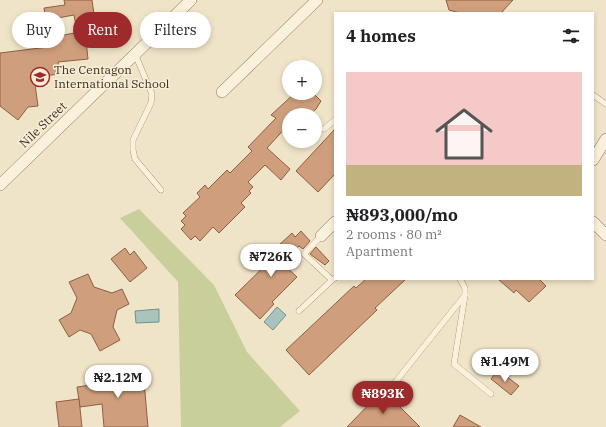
<!DOCTYPE html>
<html lang="en">
<head>
<meta charset="utf-8">
<style>
	:root { --surface:#fff; --page:#f2f2f2; --text:#202124; --muted:#757577; --line:#e0e0e0; --accent:#9e2a2b }
	body { margin:0; font-family:"IBM Plex Serif",serif; background:var(--page); color:var(--text); height:100vh; display:flex; flex-direction:column; font-size:15px; white-space:nowrap }
	* { box-sizing:border-box; margin:0 }
	p { font-size:13px; color:var(--muted) }
	.icon { flex:none; width:22px; height:22px; fill:none; stroke:currentColor; stroke-width:2; stroke-linecap:round; stroke-linejoin:round }
	.map { position:relative; flex:1; overflow:hidden }
	.panel { position:absolute; left:334px; top:12px; width:260px; height:268px; display:flex; flex-direction:column; background:var(--surface); border-radius:0px; box-shadow:0 2px 6px #0003 }
	.panel>* { flex:none }
	.guide { position:absolute; left:12px; top:12px; width:262px; height:36px; display:flex; gap:8px }
	.controls { position:absolute; left:282px; top:60px; display:grid; gap:8px }
	.controls a { display:grid; place-items:center; width:40px; height:40px; border-radius:50%; background:var(--surface); box-shadow:0 2px 6px #0003; font-size:20px }
	.price { position:absolute; translate:-50% -34px; padding:0 9px; border-radius:14px; background:#fff; color:#222; font-size:13px; line-height:26px; filter:drop-shadow(0 1px 2px #0008) }
	.price::after { content:''; position:absolute; left:50%; top:24px; width:12px; height:9px; margin-left:-6px; background:inherit; clip-path:polygon(0 0,100% 0,50% 100%) }
	.price.selected { background:var(--accent); color:#fff }
	ul { padding:0; list-style:none }
	li { display:grid; align-content:center; gap:8px; height:212px; padding:0 12px }
	li+li { border-top:1px solid var(--line) }
	li span { display:grid; place-items:center; height:124px; border-radius:0px; color:#555 }
	li>.icon { margin-inline-start:auto }
	span .icon { width:72px; height:72px; fill:#fffc; stroke-width:1 }
	li b { font-size:17px }
	h2 { display:flex; justify-content:space-between; align-items:center; height:48px; padding:0 12px; font-size:17px }
	.pill { padding:0 14px; border-radius:18px; background:var(--surface); box-shadow:0 2px 6px #0003; font-size:14px; line-height:36px }
	.pill.selected { background:var(--accent); color:#fff }
	.map>svg:first-child { display:block }
	.green { fill:#c9cf9b }
	.water { fill:#a9c4bc; stroke:#6f938a }
	.building { fill:#cf9f7d; stroke:#8d5f41 }
	.lines { fill:none; stroke-linecap:round; stroke-linejoin:round }
	.service-casing { stroke:#8d765c; stroke-width:6 }
	.minor-casing { stroke:#8d765c; stroke-width:12 }
	.service { stroke:#faf1dc; stroke-width:5.5 }
	.minor { stroke:#faf1dc; stroke-width:11 }
	.labels { text-anchor:middle; stroke-width:3; stroke-linejoin:round; paint-order:stroke }
	.poi-label { font-size:12px; fill:#3d2e20; stroke:#f7eed8; text-anchor:start }
	.street-label { font-size:12px; fill:#3d2e20; stroke:#f7eed8 }
</style>
</head>
<body>
<div class="map">
<svg width="606" height="427" viewBox="0 0 606 427">
	<rect width="100%" height="100%" fill="#f0e4c8"/>
	<path class="green" d="M139,209l75,76 33,67 53,59 -20,16h-99l-3,-145 -58,-64z"/>
	<g class="water">
		<path d="M277,307l9,8 -13,15 -9,-8z"/>
		<path d="M159,309v13l-23,1 -1,-12z"/>
	</g>
	<g class="building">
		<path d="M64,0h28l4,29 -19,2 -3,-16 -28,5 -2,-12 21,-3z"/>
		<path d="M446,0h67l-12,13h-41l-11,-3z"/>
		<path d="M85,31l3,28 -30,3 2,12 -26,3 4,29 -10,1 -10,13 -18,-14v-53l48,-6v-9z"/>
		<path d="M295,93h18l8,8 -5,8 -6,6h-21v9l-22,24 23,21 -9,11 -16,-15 -17,17 5,5 -4,4 2,2 -10,10 4,4 -26,26 -6,-6 -13,14 -5,-5 -4,4 -10,-11 4,-4 -4,-4 5,-5 -3,-3 17,-16 -3,-4 8,-8 3,4 19,-19 3,3 22,-22 -4,-4 28,-29 -5,-3z"/>
		<path d="M335,129v45l-17,18 -22,-21z"/>
		<path d="M301,231l9,10 -7,8 -4,-3 -17,17 15,14 -25,25 2,2 -14,15 -25,-24 46,-45 -3,-4 14,-13 3,4z"/>
		<path d="M316,247l13,14 -4,4 -15,-11z"/>
		<path d="M125,248l5,7 4,-4 13,17 -17,14 -19,-23z"/>
		<path d="M88,274l6,13 18,6 10,-4 7,15 -12,6 -4,17 7,13 -20,11 -9,-17 -11,-4 -11,7 -10,-17 12,-7 6,-15 -8,-16z"/>
		<path d="M366,279h40l-31,29 2,2 -68,65 -23,-25 68,-64 2,2z"/>
		<path d="M498,279h41l7,7 -17,16 -13,-12 -2,3z"/>
		<path d="M143,370l5,57h-44l-2,-23 -22,3 -3,-20 22,-3v-7z"/>
		<path d="M498,370l21,16 -8,9 -20,-16z"/>
		<path d="M383,390l37,37h-73z"/>
		<path d="M79,399l3,28h-23l-3,-25z"/>
		<path d="M460,415l21,12h-28z"/>
	</g>
	<g class="lines">
		<g class="service-casing">
			<g id="service">
				<path d="M135,54l17,40 -1,9 -18,37v10l2,9 26,31"/>
				<path d="M593,95l13,9"/>
				<path d="M324,129l11,-9"/>
				<path d="M321,236l-17,18 28,26 3,-2"/>
				<path d="M465,295l-11,69 37,30"/>
				<path d="M299,311l33,-31"/>
				<path d="M393,385l72,-90v-7l-5,-9"/>
			</g>
		</g>
		<g class="minor-casing">
			<g id="minor">
				<path d="M222,92l95,-92"/>
				<path d="M593,160l13,-21"/>
				<path d="M0,185l191,-185"/>
				<path d="M593,222l13,13"/>
				<path d="M321,236l14,-14"/>
			</g>
		</g>
		<use href="#service" class="service"/>
		<use href="#minor" class="minor"/>
	</g>
	<defs>
		<g id="school-ring" transform="scale(1)"><circle r="9.5" fill="#f7eed8" stroke="#9e2a2b" stroke-width="1.5"/><path d="M0-5L7-2L0 1L-7-2ZM-4 1L0 2.5L4 1V4Q0 6-4 4Z" fill="#9e2a2b"/></g>
	</defs>
	<g fill-rule="evenodd">
		<use href="#school-ring" x="40" y="77"/>
	</g>
	<g class="labels">
		<g class="poi-label">
			<text x="54" y="74">The Centagon<tspan x="54" dy="14">International School</tspan></text>
		</g>
		<g class="street-label">
			<text transform="translate(43 125) rotate(-44)" y="4">Nile Street</text>
		</g>
	</g>
</svg>
<div class="controls">
<a>+</a>
<a>−</a>
</div>
<b class="price" style="left:271px;top:278px">₦726K</b>
<b class="price" style="left:505px;top:383px">₦1.49M</b>
<b class="price" style="left:118px;top:399px">₦2.12M</b>
<b class="price selected" style="left:383px;top:415px">₦893K</b>
<div class="guide">
<a class="pill">Buy</a>
<a class="pill selected">Rent</a>
<a class="pill">Filters</a>
</div>
<section class="panel">
<h2>4 homes<svg class="icon" aria-label="filters" viewBox="0 0 24 24"><path d="M4 7h16M4 17h16"/><circle cx="9" cy="7" r="2"/><circle cx="15" cy="17" r="2"/></svg></h2>
<ul>
<li><span style="background:linear-gradient(#f6c9c9 75%,#c2b280 0)"><svg class="icon" aria-label="home" viewBox="0 0 24 24"><path d="M3 11l9-7 9 7M6 9v11h12V9"/></svg></span><div><b>₦893,000/mo</b><p>2 rooms · 80 m²</p><p>Apartment</p></div></li>
</ul>
</section>
</div>
</body>
</html>
